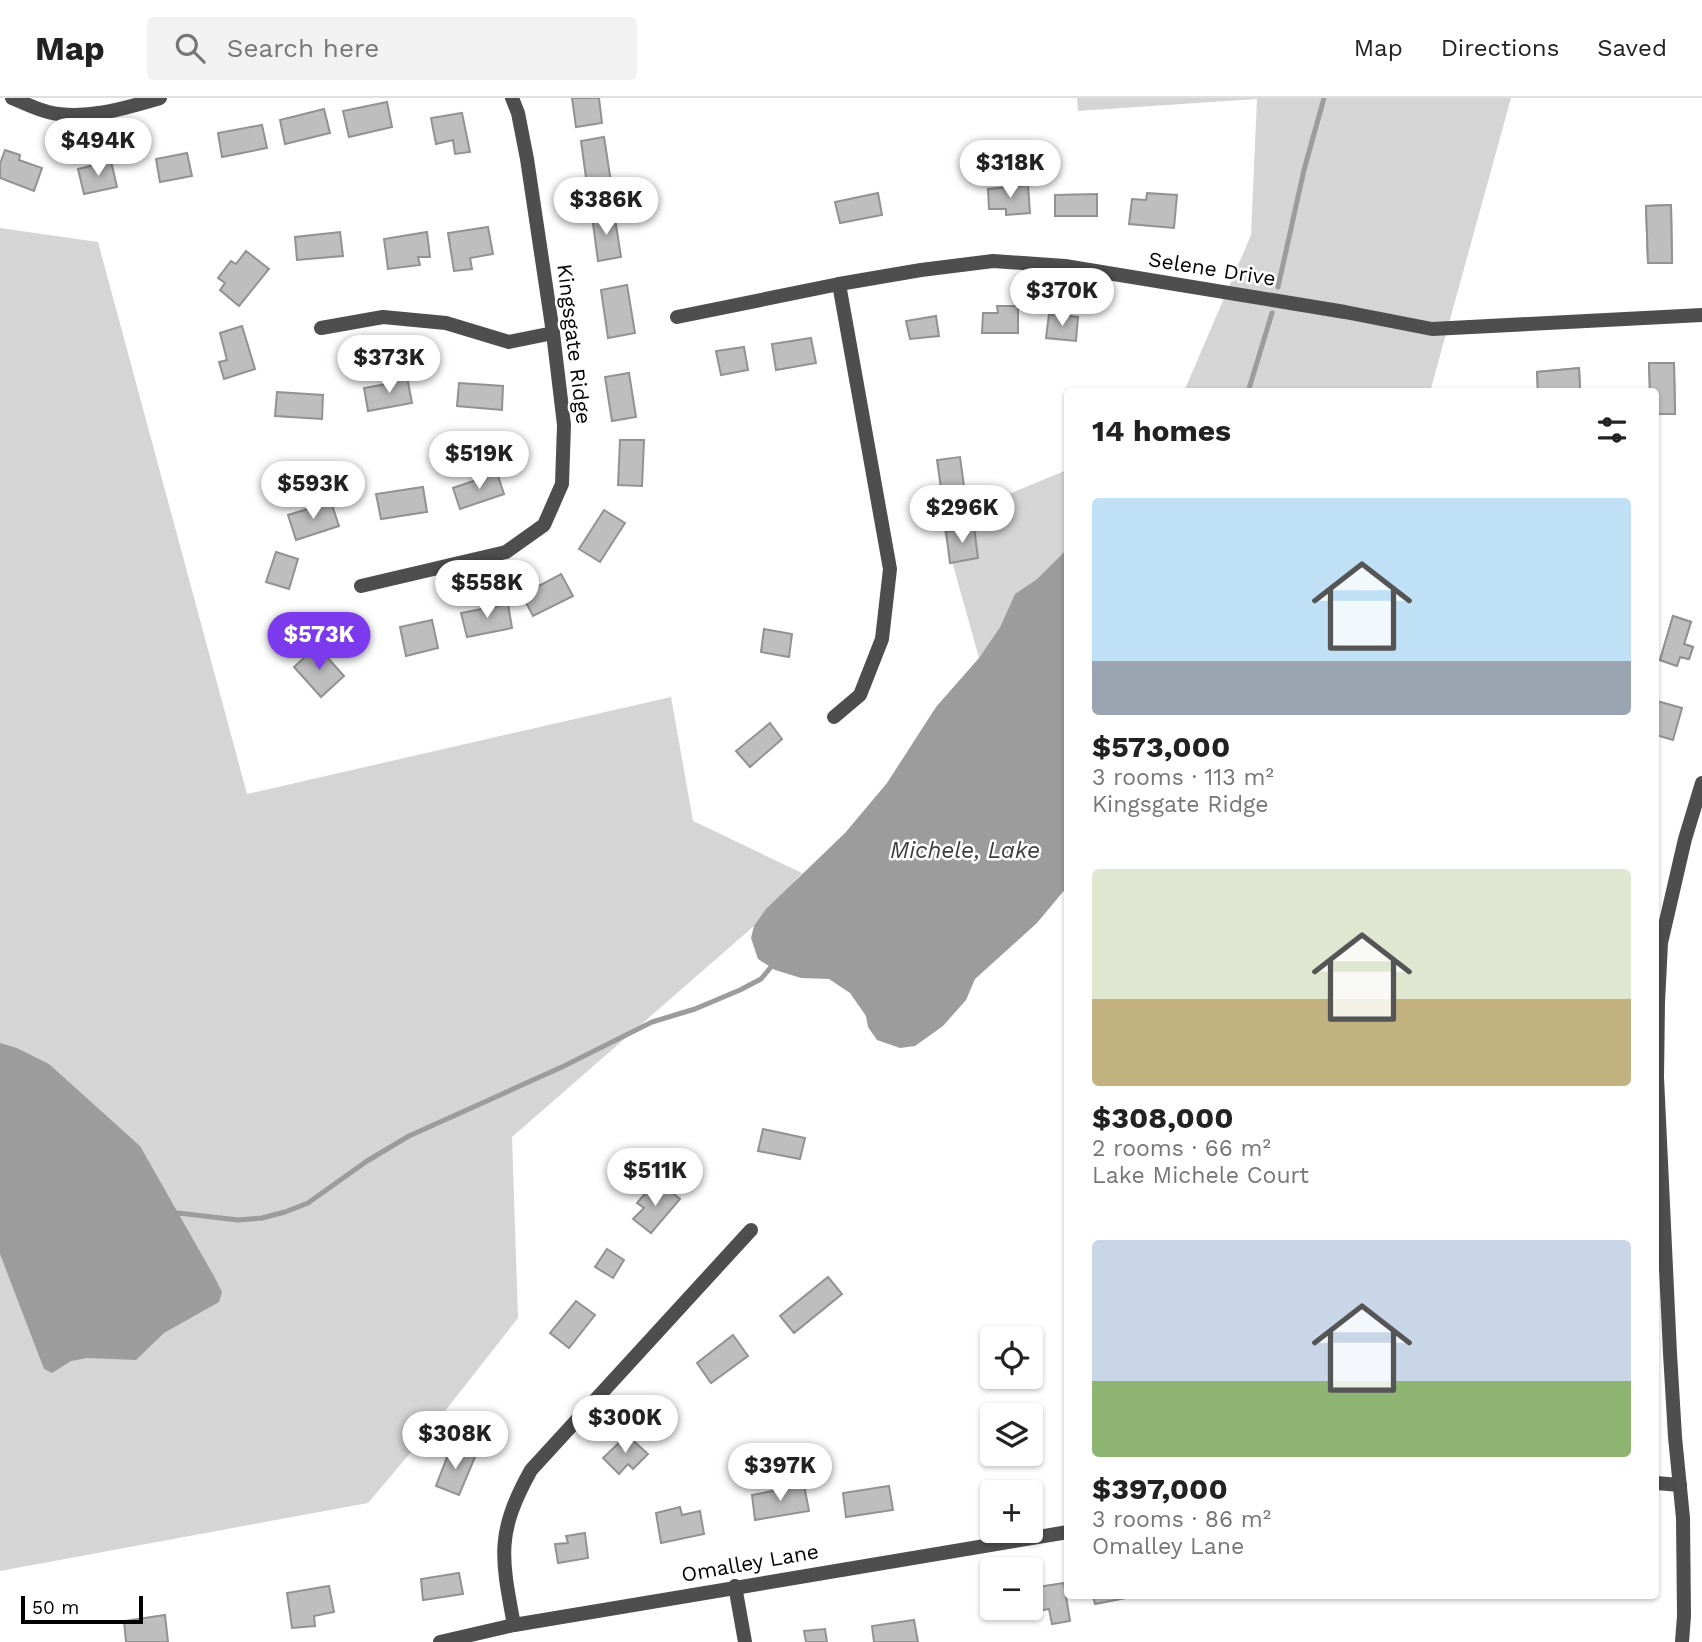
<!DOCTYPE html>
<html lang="en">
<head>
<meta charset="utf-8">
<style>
	:root { --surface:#fff; --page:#f2f2f2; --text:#222; --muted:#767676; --line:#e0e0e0; --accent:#7c3aed }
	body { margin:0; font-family:"Work Sans",sans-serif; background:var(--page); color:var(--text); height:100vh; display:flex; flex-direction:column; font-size:26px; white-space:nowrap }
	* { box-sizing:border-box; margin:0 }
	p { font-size:23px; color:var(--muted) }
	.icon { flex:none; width:38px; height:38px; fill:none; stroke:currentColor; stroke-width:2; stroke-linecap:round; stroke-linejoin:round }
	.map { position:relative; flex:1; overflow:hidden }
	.panel { position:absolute; left:1064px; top:290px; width:595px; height:1211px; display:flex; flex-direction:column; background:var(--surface); border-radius:7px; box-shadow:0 2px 5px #0004 }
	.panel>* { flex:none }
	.buttons { position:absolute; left:980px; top:1228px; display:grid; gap:14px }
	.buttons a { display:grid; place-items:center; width:63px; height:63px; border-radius:7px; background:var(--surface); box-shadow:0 2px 5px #0004; font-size:35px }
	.scale { position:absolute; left:21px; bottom:18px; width:122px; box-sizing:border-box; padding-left:7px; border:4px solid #000; border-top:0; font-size:19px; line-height:24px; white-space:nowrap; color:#000; -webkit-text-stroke:5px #fff; paint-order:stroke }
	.price { position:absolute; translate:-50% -60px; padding:0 16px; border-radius:24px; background:#fff; color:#222; font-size:23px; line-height:46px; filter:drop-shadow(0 2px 4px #0008) }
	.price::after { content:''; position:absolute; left:50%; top:42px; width:21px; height:16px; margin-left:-10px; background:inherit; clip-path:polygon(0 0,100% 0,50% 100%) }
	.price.current { background:var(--accent); color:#fff }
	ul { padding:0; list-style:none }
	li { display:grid; align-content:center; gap:14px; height:371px; padding:0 28px }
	li span { display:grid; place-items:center; height:217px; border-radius:7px; color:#555 }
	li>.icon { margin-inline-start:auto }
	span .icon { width:126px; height:126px; fill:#fffc; stroke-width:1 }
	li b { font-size:30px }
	h2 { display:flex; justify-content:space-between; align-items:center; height:84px; padding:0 28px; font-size:30px }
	header { display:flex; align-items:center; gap:42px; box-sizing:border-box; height:98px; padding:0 35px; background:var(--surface); border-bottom:2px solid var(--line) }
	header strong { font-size:33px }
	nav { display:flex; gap:38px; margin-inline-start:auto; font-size:24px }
	.search { width:490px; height:63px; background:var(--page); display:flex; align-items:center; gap:18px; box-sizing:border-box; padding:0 24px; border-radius:7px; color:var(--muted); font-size:26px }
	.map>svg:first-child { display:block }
	.green { fill:#d5d5d5 }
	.water { fill:#9c9c9c }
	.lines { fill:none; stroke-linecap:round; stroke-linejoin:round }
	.stream { stroke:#9c9c9c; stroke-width:5 }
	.building { fill:#bebebe; stroke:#929292; stroke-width:2 }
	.minor { stroke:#4e4e4e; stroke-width:14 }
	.tertiary { stroke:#4e4e4e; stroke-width:14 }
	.labels { text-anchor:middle; stroke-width:5; stroke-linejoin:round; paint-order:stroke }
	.street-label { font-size:21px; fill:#000; stroke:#fff }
	.water-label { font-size:23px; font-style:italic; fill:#3d3d3d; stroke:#fff }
</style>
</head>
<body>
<header>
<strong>Map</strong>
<div class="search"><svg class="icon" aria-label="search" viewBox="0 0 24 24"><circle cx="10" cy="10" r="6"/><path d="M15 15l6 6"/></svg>Search here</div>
<nav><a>Map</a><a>Directions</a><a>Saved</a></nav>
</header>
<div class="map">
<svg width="1702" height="1544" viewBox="0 0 1702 1544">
	<rect width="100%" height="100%" fill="#fff"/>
	<g class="green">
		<path d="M1077,0h434l-81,294h-249l4,-3 66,-154 6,-136 -179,12z"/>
		<path d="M0,130l98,14 149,552 424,-97 22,124 109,52 -48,53 -242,211 6,181 -84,107 -66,78 -368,68z"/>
		<path d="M1067,372v79l-30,30 -22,15 -15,33 -21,31 -38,-136z"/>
	</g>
	<g class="water">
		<path d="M1067,451v338l-30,36 -62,56 -9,21 -23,26 -28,20 -15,2 -23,-8 -9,-13 -2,-11 -16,-23 -21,-14 -28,-1 -26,-8 -17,-11 -7,-21 3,-12 12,-17 79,-76 42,-50 49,-76 43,-49 21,-31 15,-33 22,-15z"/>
		<path d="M0,945l17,5 32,16 91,82 75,132 7,14 -3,10 -55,31 -28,27 -49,-2 -16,3 -19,12 -8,-4 -44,-115z"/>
	</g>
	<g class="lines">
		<g class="stream">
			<path d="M1278,189l26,-117 20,-72"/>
			<path d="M1248,294l24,-79"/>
			<path d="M178,1115l60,7 24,-2 23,-6 23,-9 59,-42 42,-25 155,-70 88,-44 43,-13 45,-19 21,-11 10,-12"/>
		</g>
	</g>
	<g class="building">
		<path d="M572,0h27l3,25 -26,4z"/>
		<path d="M387,4l5,25 -43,10 -6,-26z"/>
		<path d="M324,11l6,24 -45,11 -5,-24z"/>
		<path d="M462,15l8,39 -15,2 -2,-14 -17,4 -5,-26z"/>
		<path d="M262,27l5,23 -45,9 -4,-24z"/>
		<path d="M604,39l7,45 -24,3 -6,-44z"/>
		<path d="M5,52l15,5 -1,5 23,8 -8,23 -34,-13v-14z"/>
		<path d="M187,55l5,23 -32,6 -4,-23z"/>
		<path d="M111,63l6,26 -33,7 -6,-25z"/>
		<path d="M1028,87l2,28 -24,2v-6h-17l-1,-20z"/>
		<path d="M878,95l4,22 -42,8 -5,-21z"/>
		<path d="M1147,95l30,2 -3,33 -45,-4 3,-25 14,1z"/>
		<path d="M1097,96v22h-42v-21z"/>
		<path d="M1671,107l1,58h-24l-2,-57z"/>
		<path d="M1671,107l1,58h-24l-2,-57z"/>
		<path d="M614,114l7,45 -23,4 -6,-45z"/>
		<path d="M488,129l5,27 -23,4 2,11 -18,2 -6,-38z"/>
		<path d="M340,134l3,24 -46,4 -2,-23z"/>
		<path d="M427,134l3,25h-12l2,8 -32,4 -4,-30z"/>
		<path d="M246,153l23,18 -30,37 -19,-16 5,-7 -7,-5 13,-17 5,3z"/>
		<path d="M627,187l8,48 -27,5 -7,-48z"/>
		<path d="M997,208h21v27h-36l1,-20h15z"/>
		<path d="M1049,216l29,3 -2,24 -30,-3z"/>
		<path d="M936,218l3,20 -29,3 -4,-18z"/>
		<path d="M242,228l13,43 -31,10 -5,-17 8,-2 -7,-27z"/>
		<path d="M811,240l5,25 -40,7 -4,-26z"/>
		<path d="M744,249l4,23 -27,5 -5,-24z"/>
		<path d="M1649,265h25l1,51h-19v-22h-6z"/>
		<path d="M1649,265h25l1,51h-19v-22h-6z"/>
		<path d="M1579,270l1,22 -42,2 -1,-20z"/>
		<path d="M1579,270l1,22 -42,2 -1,-20z"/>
		<path d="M629,275l7,44 -24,4 -7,-44z"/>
		<path d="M407,279l5,26 -44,8 -4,-23 28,-5 -1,-5z"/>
		<path d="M459,285l44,3 -1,24 -45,-4z"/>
		<path d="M277,294l46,3 -1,24 -47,-3z"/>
		<path d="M620,342h24l-2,46 -24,-1z"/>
		<path d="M960,359l4,29 -23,2 -4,-28z"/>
		<path d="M497,375l7,21 -44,15 -7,-21z"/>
		<path d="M423,389l4,25 -46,7 -5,-25z"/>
		<path d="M331,404l8,24 -43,14 -8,-25z"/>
		<path d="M604,412l21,13 -25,39 -21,-13z"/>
		<path d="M974,429l4,31 -28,5 -4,-31z"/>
		<path d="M276,454l22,7 -9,30 -23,-7z"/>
		<path d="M561,476l12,22 -40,20 -11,-21z"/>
		<path d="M508,506l4,24 -45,9 -6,-24z"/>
		<path d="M1673,518l18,6 -7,22 9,3 -4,12 -9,-2 -3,9 -17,-6z"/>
		<path d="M1673,518l18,6 -7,22 9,3 -4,12 -9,-2 -3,9 -17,-6z"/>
		<path d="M432,522l6,28 -32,8 -6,-29z"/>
		<path d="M764,531l28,5 -3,23 -28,-5z"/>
		<path d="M317,548l27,30 -23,21 -27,-30z"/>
		<path d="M1657,603l25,7 -9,32 -17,-5z"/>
		<path d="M770,625l12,16 -32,28 -14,-16z"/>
		<path d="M763,1031l42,9 -5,21 -42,-8z"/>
		<path d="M661,1086l19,15 -29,34 -18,-14 11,-11 -7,-5 11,-13 6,4z"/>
		<path d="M607,1151l17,11 -11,18 -18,-11z"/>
		<path d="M828,1179l14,17 -48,39 -14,-17z"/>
		<path d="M576,1203l19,14 -26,33 -19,-15z"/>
		<path d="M733,1237l15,21 -37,27 -14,-20z"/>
		<path d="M627,1337l21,19 -15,15 -5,-5 -9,10 -16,-16z"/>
		<path d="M451,1349l24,10 -16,38 -23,-9z"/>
		<path d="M804,1387l5,26 -54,9 -3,-25z"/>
		<path d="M889,1388l4,24 -47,7 -3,-24z"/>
		<path d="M680,1409l2,8 18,-4 4,23 -43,9 -5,-30z"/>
		<path d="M585,1435l3,25 -30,5 -3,-19 13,-1 -2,-7z"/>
		<path d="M459,1475l4,21 -40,6 -2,-21z"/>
		<path d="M1064,1485l6,38 -18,3 -3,-15 -23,4 -1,-5h6v-20z"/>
		<path d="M329,1488l5,26 -20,4 1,10 -23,2 -5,-35z"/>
		<path d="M1093,1498h43l-41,8z"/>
		<path d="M165,1517l3,27h-42l-2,-21z"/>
		<path d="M914,1522l4,22h-44l-2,-16z"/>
		<path d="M825,1531l2,13h-21l-2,-11z"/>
	</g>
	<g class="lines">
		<g class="minor">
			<path d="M12,0c12,5 24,11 36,14 36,9 78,-4 112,-14"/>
			<path d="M677,219l162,-33 82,-14 72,-9 72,5 280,46 87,17 270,-14"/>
			<path d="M321,230l62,-11 63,6 63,19 44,-9"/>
			<path d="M361,488l145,-34 38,-27 18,-41 2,-59 -11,-92 -26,-174 -9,-46 -6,-15"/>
			<path d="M834,619l26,-22 22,-56 8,-70 -51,-285"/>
			<path d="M1656,1385l24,2"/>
			<path d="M735,1488l10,56"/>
			<path d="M514,1527c-13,-69 -18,-92 17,-155l220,-240"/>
			<path d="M440,1544l74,-17 554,-93"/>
		</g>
		<path class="tertiary" d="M1682,1544l2,-26 -1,-98 -8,-81 -5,-84 -13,-276 1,-74 3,-60 24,-104 17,-56"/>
	</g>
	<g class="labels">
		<g class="street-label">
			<text transform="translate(1212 171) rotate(9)" y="7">Selene Drive</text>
			<text transform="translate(574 246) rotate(83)" y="7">Kingsgate Ridge</text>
			<text transform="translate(750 1465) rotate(-10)" y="7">Omalley Lane</text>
		</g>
		<g class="water-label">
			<text x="965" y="760">Michele, Lake</text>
		</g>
	</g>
</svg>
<div class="buttons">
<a><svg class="icon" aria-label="locate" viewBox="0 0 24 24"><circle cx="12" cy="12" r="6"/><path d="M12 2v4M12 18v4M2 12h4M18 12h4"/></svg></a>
<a><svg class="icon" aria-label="layers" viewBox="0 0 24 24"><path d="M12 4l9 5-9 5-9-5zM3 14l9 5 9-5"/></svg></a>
<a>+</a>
<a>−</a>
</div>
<div class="scale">50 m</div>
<b class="price" style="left:98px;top:80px">$494K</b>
<b class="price" style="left:1010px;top:102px">$318K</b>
<b class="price" style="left:606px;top:139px">$386K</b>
<b class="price" style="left:1062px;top:230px">$370K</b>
<b class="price" style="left:389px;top:297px">$373K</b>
<b class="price" style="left:479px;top:393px">$519K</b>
<b class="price" style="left:313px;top:423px">$593K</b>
<b class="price" style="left:962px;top:447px">$296K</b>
<b class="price" style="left:487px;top:522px">$558K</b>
<b class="price current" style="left:319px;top:574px">$573K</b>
<b class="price" style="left:655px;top:1110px">$511K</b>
<b class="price" style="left:625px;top:1357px">$300K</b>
<b class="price" style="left:455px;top:1373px">$308K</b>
<b class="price" style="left:780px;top:1405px">$397K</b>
<section class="panel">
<h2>14 homes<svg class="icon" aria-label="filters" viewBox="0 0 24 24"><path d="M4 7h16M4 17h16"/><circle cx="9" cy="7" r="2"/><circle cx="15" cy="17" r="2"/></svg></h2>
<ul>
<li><span style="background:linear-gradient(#bfe0f5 75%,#9aa5b1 0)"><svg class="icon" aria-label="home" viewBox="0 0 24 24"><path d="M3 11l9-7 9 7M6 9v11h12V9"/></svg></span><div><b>$573,000</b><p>3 rooms · 113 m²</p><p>Kingsgate Ridge</p></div></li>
<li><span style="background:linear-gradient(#dfe7d0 60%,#c2b280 0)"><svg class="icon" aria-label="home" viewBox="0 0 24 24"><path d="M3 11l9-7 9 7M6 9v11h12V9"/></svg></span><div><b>$308,000</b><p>2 rooms · 66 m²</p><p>Lake Michele Court</p></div></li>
<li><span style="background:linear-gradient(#c9d6e8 65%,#8fb573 0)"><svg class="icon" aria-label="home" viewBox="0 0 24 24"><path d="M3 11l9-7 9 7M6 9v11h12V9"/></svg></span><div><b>$397,000</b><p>3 rooms · 86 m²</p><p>Omalley Lane</p></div></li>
</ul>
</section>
</div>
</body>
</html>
